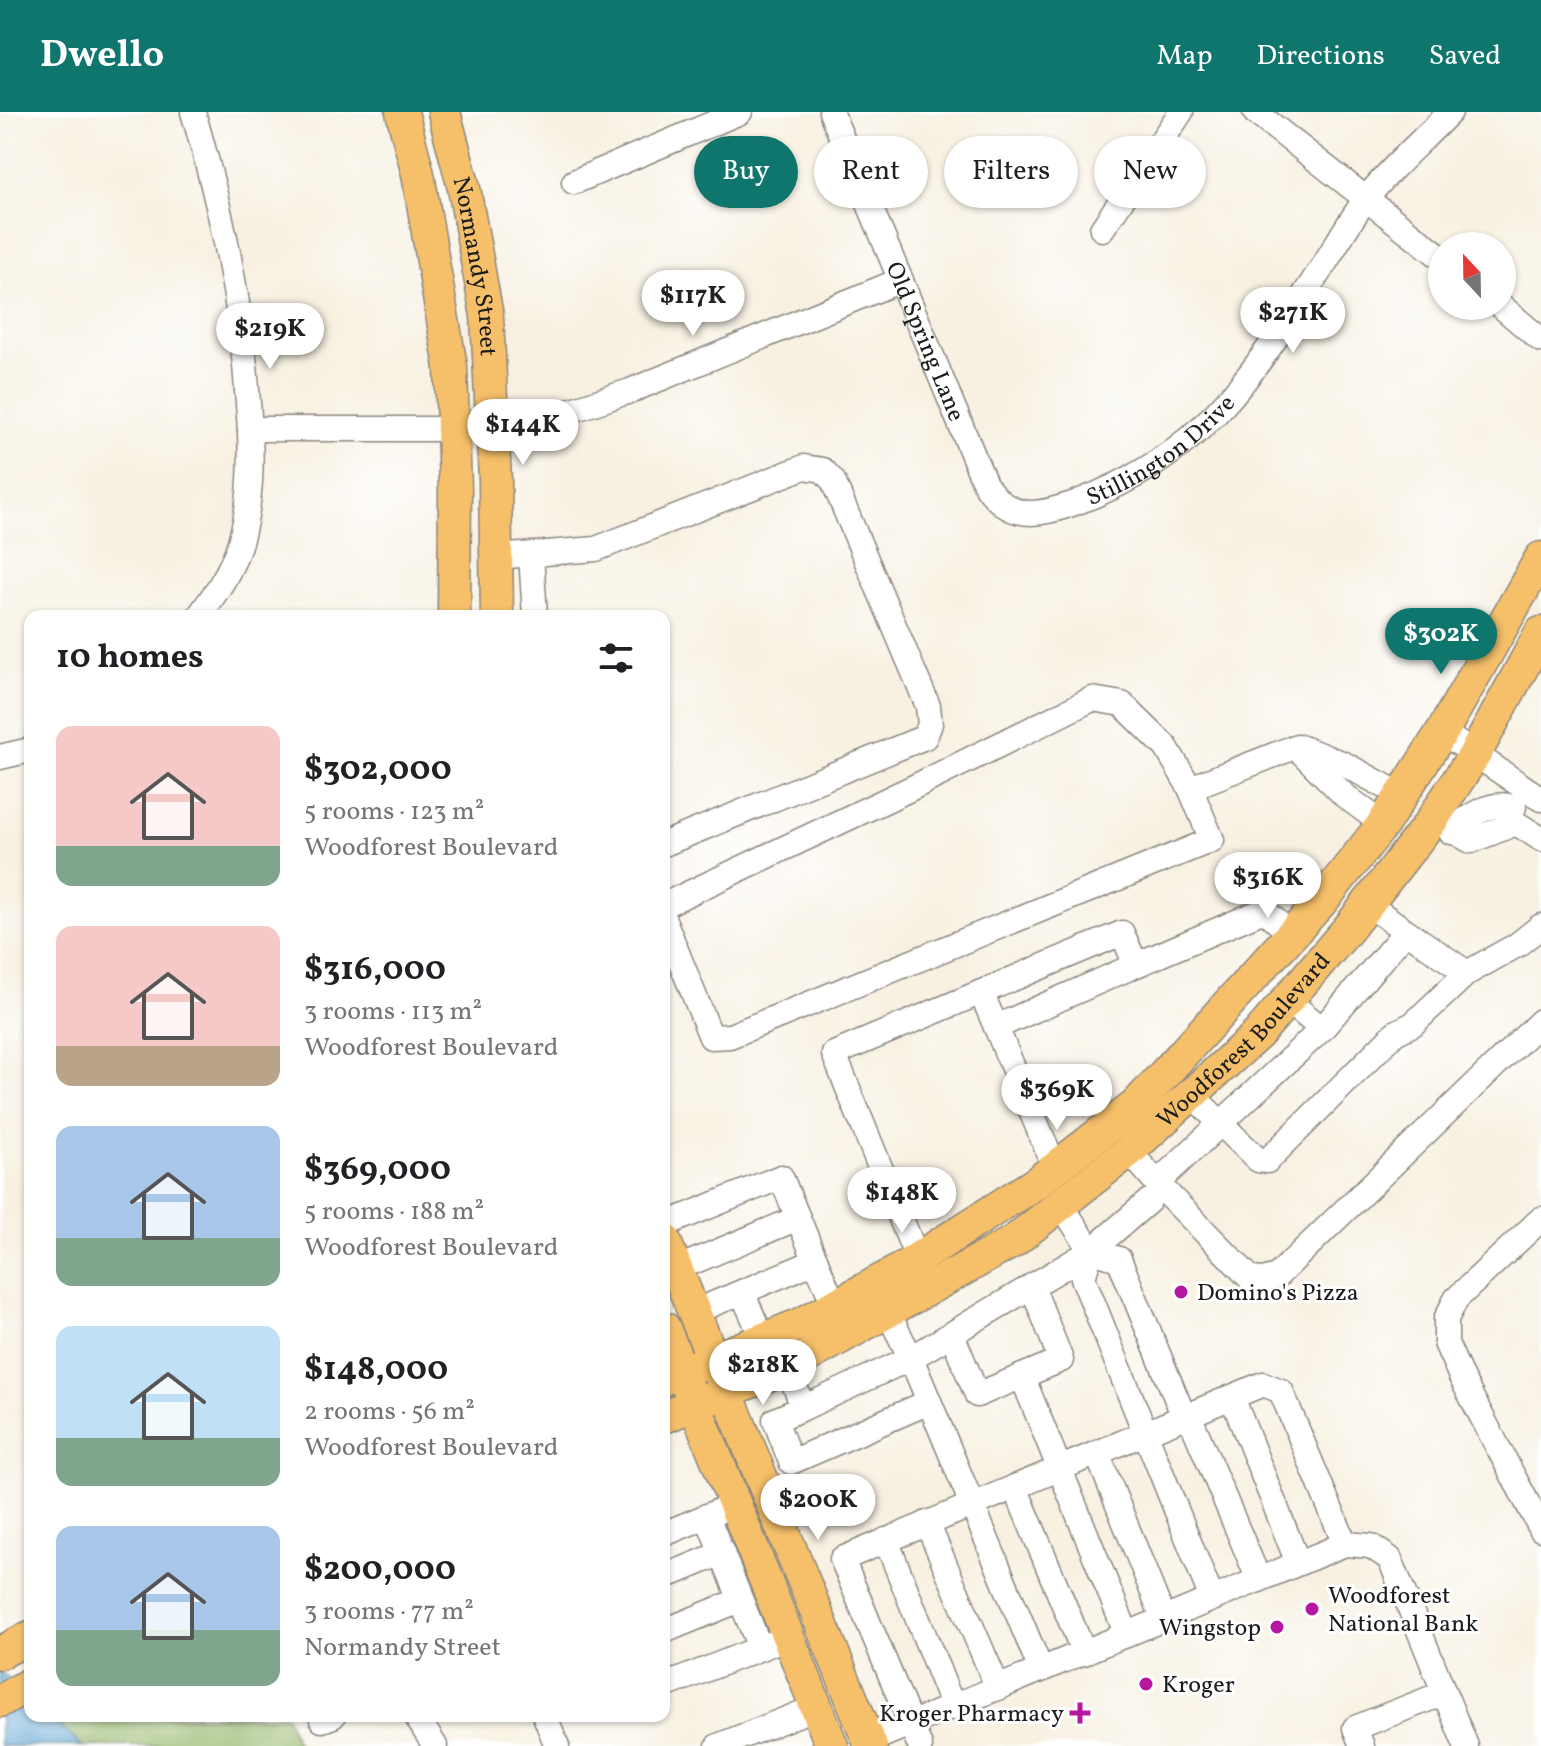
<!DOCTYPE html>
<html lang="en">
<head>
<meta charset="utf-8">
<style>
	:root { --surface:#fff; --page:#f6f6f6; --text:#202124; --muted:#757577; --accent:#0f766e }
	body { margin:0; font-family:Vollkorn,serif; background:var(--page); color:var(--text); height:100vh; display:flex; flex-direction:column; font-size:30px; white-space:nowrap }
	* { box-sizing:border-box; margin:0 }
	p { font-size:26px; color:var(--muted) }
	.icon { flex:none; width:44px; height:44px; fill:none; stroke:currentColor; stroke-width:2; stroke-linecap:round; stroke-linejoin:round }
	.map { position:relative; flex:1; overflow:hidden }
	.side { position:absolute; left:24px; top:498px; width:646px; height:1112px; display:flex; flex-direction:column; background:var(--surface); border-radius:16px; box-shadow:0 2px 6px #0004 }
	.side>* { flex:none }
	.guide { position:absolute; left:694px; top:24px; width:726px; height:72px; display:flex; gap:16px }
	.needle { width:52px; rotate:338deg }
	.buttons { position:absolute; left:1428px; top:120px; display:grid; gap:16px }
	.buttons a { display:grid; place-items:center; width:88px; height:88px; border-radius:50%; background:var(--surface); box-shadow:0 2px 6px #0004; font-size:40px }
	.price { position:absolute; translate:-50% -68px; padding:0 18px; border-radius:28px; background:#fff; color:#222; font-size:26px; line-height:52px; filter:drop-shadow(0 2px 4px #0008) }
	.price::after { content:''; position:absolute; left:50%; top:48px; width:24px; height:18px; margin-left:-12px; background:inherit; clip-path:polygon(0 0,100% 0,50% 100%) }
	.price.on { background:var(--accent); color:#fff }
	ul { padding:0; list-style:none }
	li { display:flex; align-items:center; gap:24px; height:200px; padding:0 32px }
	li span { display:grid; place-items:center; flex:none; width:224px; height:160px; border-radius:16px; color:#555 }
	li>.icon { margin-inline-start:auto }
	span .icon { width:96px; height:96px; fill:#fffc; stroke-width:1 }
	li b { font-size:34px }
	h2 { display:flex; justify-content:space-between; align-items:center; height:96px; padding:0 32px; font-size:34px }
	.pill { padding:0 28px; border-radius:36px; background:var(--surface); box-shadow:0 2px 6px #0004; font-size:28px; line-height:72px }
	.pill.on { background:var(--accent); color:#fff }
	header { display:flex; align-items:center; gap:48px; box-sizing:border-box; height:112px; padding:0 40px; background:var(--accent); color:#fff }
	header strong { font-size:38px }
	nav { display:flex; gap:44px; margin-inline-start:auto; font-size:28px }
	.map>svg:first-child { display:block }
	.forest { fill:#96b76a; stroke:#596a43; stroke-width:2 }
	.water { fill:#59a1d0; stroke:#3a5e76; stroke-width:2 }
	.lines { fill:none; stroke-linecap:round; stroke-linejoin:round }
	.minor-casing { stroke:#8a867f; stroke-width:27 }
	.major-casing { stroke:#8a867f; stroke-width:35 }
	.minor { stroke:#fff; stroke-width:24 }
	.major { stroke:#f6c06b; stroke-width:32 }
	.poi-dot { fill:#b5179e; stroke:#fff; stroke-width:3 }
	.labels { text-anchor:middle; stroke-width:6; stroke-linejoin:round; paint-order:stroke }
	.street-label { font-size:24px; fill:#1c1c1c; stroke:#fff }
	.poi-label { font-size:24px; fill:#1c1c1c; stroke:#fff; text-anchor:start }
</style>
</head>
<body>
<header>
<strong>Dwello</strong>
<nav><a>Map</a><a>Directions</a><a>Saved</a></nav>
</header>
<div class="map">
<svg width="1541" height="1634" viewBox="0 0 1541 1634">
	<rect width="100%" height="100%" fill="#fff"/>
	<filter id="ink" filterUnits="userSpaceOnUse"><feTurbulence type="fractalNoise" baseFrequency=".0125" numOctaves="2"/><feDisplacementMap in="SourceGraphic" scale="16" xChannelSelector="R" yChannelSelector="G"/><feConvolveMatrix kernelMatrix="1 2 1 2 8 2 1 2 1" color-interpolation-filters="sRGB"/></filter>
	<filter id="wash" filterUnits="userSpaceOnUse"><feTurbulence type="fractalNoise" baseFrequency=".006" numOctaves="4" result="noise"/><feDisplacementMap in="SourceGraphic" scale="32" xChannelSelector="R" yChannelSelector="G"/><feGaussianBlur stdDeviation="1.8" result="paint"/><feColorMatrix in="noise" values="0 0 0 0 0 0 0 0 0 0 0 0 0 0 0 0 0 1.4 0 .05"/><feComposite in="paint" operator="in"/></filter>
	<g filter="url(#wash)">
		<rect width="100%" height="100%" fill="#f8f1e2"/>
		<path class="forest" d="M48,1604h238l12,30h-216z"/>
		<path class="water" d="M0,1559l30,28v17h18l34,30h-82z"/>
	</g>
	<g filter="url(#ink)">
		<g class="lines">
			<g class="minor-casing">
				<g id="minor">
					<path d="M193,0c28,96 49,191 55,291 4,46 5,94 -8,139 -8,28 -24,51 -41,74"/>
					<path id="s1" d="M831,0l154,372c24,38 53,32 90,19 131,-49 176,-126 248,-237 14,-22 27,-46 43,-67 24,-31 56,-58 84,-87"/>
					<path d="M1255,0l187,146"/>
					<path d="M574,70l166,-70"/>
					<path d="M1102,117l79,-117"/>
					<path d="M1501,194l40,34"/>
					<path d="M250,317h203l40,-4 64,-10 73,-24 271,-111"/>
					<path d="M531,443l4,61"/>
					<path d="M496,445l100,-8 208,-82 19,3 10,11 95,225 2,18 -5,13 -261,107"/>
					<path d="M1442,620l99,67"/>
					<path d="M1303,642l42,42 38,28"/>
					<path d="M0,645l30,-7"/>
					<path d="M1190,676l107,-42 47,18 59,32"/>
					<path d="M1432,707l39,22 45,-18 25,16"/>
					<path d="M1451,720c16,-16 41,-32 63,-25"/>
					<path d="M1367,792l39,27"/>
					<path d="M664,793l252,-119 176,-87 30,5 44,43 24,41 22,52 -482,196 -19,1 -47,-117"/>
					<path d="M1136,853l128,-55 28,25"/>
					<path d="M1287,888l35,29"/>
					<path d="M996,915l59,141"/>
					<path d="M1191,982l67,66 9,1 128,-128 18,-9 54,-51"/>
					<path d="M1129,1039l28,32 165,-154 84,-98 61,42 50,-28 24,-19"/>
					<path d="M1157,1071l94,96 12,1 14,-4 264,-255"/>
					<path d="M1062,1094l29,45 -8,27 129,321"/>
					<path d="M1541,1107l-85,80 -10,20v24l16,36 79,150"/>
					<path d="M664,1113l117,-48 53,128"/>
					<path d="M1091,1139l28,8 65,158"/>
					<path d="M917,1146l-83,-204 288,-121 14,32 -140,62 -15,-35"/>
					<path d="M676,1157l122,-51"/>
					<path d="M742,1180l21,48"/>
					<path d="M694,1200l122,-51"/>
					<path d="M888,1201l23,45 130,312"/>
					<path d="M952,1222l25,61 84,-35 -29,-74"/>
					<path d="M788,1255l15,41 108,-50 180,-107 58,-50"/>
					<path d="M1022,1264l105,259"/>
					<path d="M1232,1285l66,166"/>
					<path d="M803,1296l-28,12 16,42 138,-60"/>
					<path d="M1189,1303l70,165"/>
					<path d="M1097,1341l67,167"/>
					<path d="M1015,1375l69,166"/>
					<path d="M707,1404l53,132"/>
					<path d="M927,1411l71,165"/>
					<path d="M664,1422l57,-24"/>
					<path d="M886,1428l67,167"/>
					<path d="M664,1465l58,-24"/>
					<path d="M664,1519l76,-31"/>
					<path d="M664,1566l3,7 106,-42"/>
					<path d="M416,1604l19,30"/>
					<path d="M545,1604l12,30"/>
					<path d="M322,1608l11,-4"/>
					<path d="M869,1629l476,-197 26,2 19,13 76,187"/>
					<path d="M718,1634l99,-39"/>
					<path d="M920,1634l-78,-187 421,-175 18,7 64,153"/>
					<path d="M1362,1634l-7,-18 89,-35"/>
				</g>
			</g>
			<g class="major-casing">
				<g id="major">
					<path d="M402,0l16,62 33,193 4,122 -1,127"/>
					<path id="s2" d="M444,0l20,76 23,128 8,164 2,136"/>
					<path d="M664,1127l207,507"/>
					<path d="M664,1216l168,418"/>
					<path d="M664,1267l137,-55 97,-53 138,-88 100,-78 186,-204 61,-77 59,-92 99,-174"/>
					<path id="s3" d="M664,1305l124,-50 226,-126 115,-90 129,-117 90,-105 82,-106 45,-69 66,-121"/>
					<path d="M0,1541l30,-16"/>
					<path d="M0,1589l30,-17"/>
				</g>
			</g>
			<use href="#minor" class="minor"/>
			<use href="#major" class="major"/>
		</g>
	</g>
	<g class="poi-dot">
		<circle cx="1181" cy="1180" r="8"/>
		<circle cx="1312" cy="1497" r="8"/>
		<circle cx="1277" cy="1515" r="8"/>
		<circle cx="1146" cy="1572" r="8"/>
		<path d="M1076 1589h8v8h8v8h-8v8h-8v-8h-8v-8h8z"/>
	</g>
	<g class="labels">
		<g class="street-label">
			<text dy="8" stroke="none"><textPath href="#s2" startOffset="158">Normandy Street</textPath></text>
			<text dy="8" stroke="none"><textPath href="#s1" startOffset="248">Old Spring Lane</textPath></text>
			<text dy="8" stroke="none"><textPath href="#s1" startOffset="606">Stillington Drive</textPath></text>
			<text dy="8" stroke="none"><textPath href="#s3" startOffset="698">Woodforest Boulevard</textPath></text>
		</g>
		<g class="poi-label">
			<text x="1197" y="1188">Domino's Pizza</text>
			<text x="1328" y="1491">Woodforest<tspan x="1328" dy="28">National Bank</tspan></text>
			<text x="1261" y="1523" text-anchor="end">Wingstop</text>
			<text x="1162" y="1580">Kroger</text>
			<text x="1064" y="1609" text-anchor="end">Kroger Pharmacy</text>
		</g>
	</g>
</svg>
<div class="buttons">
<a><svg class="needle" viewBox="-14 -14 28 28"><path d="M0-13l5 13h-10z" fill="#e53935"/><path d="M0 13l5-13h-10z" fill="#757577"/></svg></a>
</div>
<b class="price" style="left:693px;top:226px">$117K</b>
<b class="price" style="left:1293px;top:243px">$271K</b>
<b class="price" style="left:270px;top:259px">$219K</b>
<b class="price" style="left:523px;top:355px">$144K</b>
<b class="price on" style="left:1441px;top:564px">$302K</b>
<b class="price" style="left:1268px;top:808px">$316K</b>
<b class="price" style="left:1057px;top:1020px">$369K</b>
<b class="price" style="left:902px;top:1123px">$148K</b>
<b class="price" style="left:763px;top:1295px">$218K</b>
<b class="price" style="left:818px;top:1430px">$200K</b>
<div class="guide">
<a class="pill on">Buy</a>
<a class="pill">Rent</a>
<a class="pill">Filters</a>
<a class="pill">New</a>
</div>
<section class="side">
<h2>10 homes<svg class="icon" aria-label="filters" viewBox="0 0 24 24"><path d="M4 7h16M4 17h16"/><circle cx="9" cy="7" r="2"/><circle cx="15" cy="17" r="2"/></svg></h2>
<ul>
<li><span style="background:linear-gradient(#f6c9c9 75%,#7fa58c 0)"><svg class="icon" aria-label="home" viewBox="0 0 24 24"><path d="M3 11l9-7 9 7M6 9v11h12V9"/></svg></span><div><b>$302,000</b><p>5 rooms · 123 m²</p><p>Woodforest Boulevard</p></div></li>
<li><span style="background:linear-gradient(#f6c9c9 75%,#b9a48a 0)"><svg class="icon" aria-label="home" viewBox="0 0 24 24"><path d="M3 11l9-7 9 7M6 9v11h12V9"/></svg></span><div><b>$316,000</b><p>3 rooms · 113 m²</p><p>Woodforest Boulevard</p></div></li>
<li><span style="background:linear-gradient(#a9c7e8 70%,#7fa58c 0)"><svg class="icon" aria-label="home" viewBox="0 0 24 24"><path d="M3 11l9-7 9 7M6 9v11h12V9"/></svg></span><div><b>$369,000</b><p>5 rooms · 188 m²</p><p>Woodforest Boulevard</p></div></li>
<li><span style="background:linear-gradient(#bfe0f5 70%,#7fa58c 0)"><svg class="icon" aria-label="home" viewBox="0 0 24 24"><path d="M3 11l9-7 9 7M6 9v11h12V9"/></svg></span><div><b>$148,000</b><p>2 rooms · 56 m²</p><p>Woodforest Boulevard</p></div></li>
<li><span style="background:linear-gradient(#a9c7e8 65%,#7fa58c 0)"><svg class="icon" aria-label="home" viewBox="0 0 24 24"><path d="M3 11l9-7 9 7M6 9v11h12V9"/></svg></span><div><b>$200,000</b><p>3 rooms · 77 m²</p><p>Normandy Street</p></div></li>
</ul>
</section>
</div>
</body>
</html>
